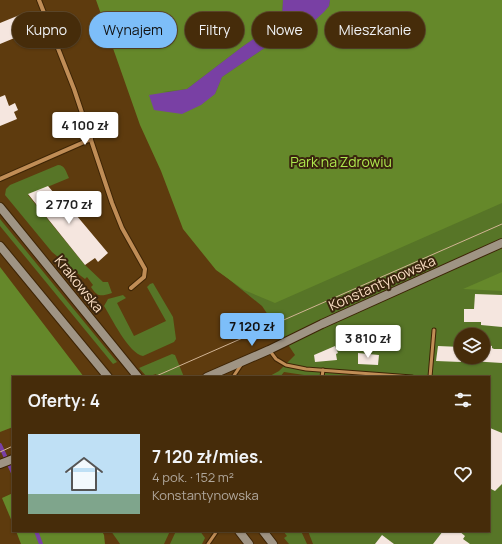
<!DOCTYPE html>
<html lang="pl">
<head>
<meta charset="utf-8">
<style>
	:root { --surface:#462c0a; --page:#4d3413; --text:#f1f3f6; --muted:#b0a79c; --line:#5e482b; --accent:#7dbef9 }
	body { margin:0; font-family:Manrope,sans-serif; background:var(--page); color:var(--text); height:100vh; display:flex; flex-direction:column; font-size:15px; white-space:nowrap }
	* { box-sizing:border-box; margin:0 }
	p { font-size:13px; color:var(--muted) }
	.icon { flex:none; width:22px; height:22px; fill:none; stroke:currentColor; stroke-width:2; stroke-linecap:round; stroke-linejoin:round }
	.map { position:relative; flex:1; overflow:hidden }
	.side { position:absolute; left:12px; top:376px; width:478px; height:156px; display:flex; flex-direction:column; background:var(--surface); border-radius:0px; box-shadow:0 1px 3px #0004,0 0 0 1px var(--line) }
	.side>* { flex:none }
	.guide { position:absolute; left:12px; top:12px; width:478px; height:36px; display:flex; gap:8px }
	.controls { position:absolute; left:454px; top:328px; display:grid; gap:8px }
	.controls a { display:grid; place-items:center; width:36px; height:36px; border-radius:50%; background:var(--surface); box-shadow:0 1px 3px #0004,0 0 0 1px var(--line); font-size:20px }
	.price { position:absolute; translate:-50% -34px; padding:0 9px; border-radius:4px; background:#fff; color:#222; font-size:13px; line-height:26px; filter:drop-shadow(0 1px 2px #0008) }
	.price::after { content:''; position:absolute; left:50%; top:24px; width:12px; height:9px; margin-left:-6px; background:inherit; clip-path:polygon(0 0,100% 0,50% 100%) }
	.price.selected { background:var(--accent); color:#111 }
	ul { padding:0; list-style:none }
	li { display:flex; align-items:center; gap:12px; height:100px; padding:0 16px }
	li span { display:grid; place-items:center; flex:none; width:112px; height:80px; border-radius:0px; color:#555 }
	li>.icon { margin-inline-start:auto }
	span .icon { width:48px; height:48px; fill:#fffc; stroke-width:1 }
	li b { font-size:17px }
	h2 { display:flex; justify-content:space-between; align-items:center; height:48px; padding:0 16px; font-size:17px }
	.pill { padding:0 14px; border-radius:18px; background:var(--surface); box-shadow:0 1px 3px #0004,0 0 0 1px var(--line); font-size:14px; line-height:36px }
	.pill.selected { background:var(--accent); color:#111 }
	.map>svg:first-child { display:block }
	.green { fill:#577527; fill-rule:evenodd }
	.forest { fill:#65882a }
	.water { fill:#7940a4 }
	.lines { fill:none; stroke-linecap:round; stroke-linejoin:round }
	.stream { stroke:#7940a4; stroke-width:4 }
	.building { fill:#f5e6df }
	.lane-casing { stroke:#3d2405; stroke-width:5 }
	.street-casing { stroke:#3d2405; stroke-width:6 }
	.secondary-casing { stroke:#3d2405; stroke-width:10 }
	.lane { stroke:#c08d56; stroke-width:3 }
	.street { stroke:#c08d56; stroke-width:4 }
	.secondary { stroke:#9f9484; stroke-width:8 }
	.tram { stroke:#d2b494; stroke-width:1 }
	.labels { text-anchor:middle; stroke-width:4; stroke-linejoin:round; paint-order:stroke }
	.park-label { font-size:14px; fill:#aee84e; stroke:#3a250e }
	.street-label { font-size:14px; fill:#fce0c5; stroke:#3a250e }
</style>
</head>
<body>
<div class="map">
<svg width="502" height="544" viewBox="0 0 502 544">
	<rect width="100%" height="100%" fill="#5e3b0e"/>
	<g class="green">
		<path d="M102,0h400v544h-189l-5,-13h181v-154h-185v-2l-20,-3 -4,5h-12l11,-6 16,-16 -33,-49 -47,-38zM461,335h22v22h-22z"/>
		<path d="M58,165c7,0 8,7 11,13l-41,17 57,70 18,17h5l4,11c-11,3 -14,5 -21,-6l2,-2 -6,-8 -2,2 -4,-3 -29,-24 -47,-57 1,-6 4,-4z"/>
		<path d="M0,219l117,143 -4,2 -113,-138z"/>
		<path d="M153,283l20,34 3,22 -2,3 -31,14c-14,-2 -32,-39 -39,-50l4,-7 15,-4 3,3 -9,5 17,33 32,-15 -19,-34 3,-3z"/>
		<path d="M172,354l3,1 9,22h-26l-2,-3 -9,3 -8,-9z"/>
		<path d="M111,531h59l-6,13h-44z"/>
		<path d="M176,531h24l5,7 -3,6h-32z"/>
		<path d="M283,531h18l6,13h-18l-5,-6 3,-2z"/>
	</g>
	<g class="forest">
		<path d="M96,0h187l-1,17 -9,9 -31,21 -55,42 -25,3 53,2 7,-17 41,-28 19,-9 30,-17 17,-17 1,-6h172v203l-227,100 -31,-13 -28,-20 -33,-41 -22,-58 -21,-46z"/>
		<path d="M0,267l84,110h-71v50l-13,5z"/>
		<path d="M502,272v19l-39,-2z"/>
		<path d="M13,493v31l-11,-26z"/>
		<path d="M16,531h86l2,4 1,9h-84z"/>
	</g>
	<path class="water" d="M283,0h47l-1,6 -5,6 -12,11 -12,6 -18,11 -19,9 -41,28 -7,17 -14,11 -19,9 -28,-4 -5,-15 38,-6 55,-42 30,-21 10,-9z"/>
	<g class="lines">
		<g class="stream">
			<path d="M0,445l13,28"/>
			<path d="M36,531l5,13"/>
		</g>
	</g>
	<g class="building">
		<path d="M22,14l7,18 -29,12v-21z"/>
		<path d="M5,95l4,11 6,-3 3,7 -4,2 3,7 -17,7v-29z"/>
		<path d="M48,186l6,7 2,-2 52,62 -10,9 -3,-4 -10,7 -57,-71z"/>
		<path d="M475,294l27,1v32l-21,-2v-3h-17v-13h10z"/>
		<path d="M488,345l4,1v2l2,1h8v14l-32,-2h-9v1l-25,-1 2,-15 23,1v10h22v-9h6z"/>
		<path d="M335,346l3,7 -2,1 1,6 -22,2 -1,-7z"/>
		<path d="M358,353l21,2 -1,10 -20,-1z"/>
		<path d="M490,428l12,5v51l-7,7 -6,-3z"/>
		<path d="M443,531h16l6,5 -2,3 7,5h-37z"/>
		<path d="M382,535l12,9h-19z"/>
	</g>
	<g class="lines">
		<g class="lane-casing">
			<g id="lane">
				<path d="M270,351l6,8 10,6 20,4 106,8"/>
				<path d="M233,377l8,-12"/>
				<path d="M322,377l1,-7"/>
				<path d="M430,377l4,-47"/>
				<path d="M208,544l9,-13"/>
			</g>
		</g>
		<g class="street-casing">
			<g id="street">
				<path d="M39,0l35,89 38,114 10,25 23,41 -1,8 -13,11"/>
				<path d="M0,179l91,-40"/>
			</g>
		</g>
		<g class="secondary-casing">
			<g id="secondary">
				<path d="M0,207l138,170"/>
				<path d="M0,246l108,131"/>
				<path d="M207,377l62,-27 53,-26 180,-81"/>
				<path d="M0,464l13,-5"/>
				<path d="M239,531l10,13"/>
				<path d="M263,531l10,13"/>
			</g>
		</g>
		<use href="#lane" class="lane"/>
		<use href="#street" class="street"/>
		<use href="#secondary" class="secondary"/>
		<g class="tram">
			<path d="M154,377l348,-153"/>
			<path d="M0,452l13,-6"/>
		</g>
	</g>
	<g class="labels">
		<g class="park-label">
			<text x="341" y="167">Park na Zdrowiu</text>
		</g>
		<g class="street-label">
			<text transform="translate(382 283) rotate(-24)" y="5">Konstantynowska</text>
			<text transform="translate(79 284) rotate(51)" y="5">Krakowska</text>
		</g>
	</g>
</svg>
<div class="controls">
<a><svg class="icon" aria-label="layers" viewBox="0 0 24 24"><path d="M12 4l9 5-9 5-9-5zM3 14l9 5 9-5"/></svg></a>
</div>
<b class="price" style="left:85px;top:146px">4 100 zł</b>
<b class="price" style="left:69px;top:225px">2 770 zł</b>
<b class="price selected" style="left:252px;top:347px">7 120 zł</b>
<b class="price" style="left:368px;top:359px">3 810 zł</b>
<div class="guide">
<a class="pill">Kupno</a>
<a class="pill selected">Wynajem</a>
<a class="pill">Filtry</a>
<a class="pill">Nowe</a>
<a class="pill">Mieszkanie</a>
</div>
<section class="side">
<h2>Oferty: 4<svg class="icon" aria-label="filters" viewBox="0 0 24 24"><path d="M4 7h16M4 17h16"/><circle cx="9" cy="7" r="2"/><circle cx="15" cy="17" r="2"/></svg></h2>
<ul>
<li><span style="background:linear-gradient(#bfe0f5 75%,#7fa58c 0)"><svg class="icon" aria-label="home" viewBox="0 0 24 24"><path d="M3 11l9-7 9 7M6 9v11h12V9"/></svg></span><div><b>7 120 zł/mies.</b><p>4 pok. · 152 m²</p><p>Konstantynowska</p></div><svg class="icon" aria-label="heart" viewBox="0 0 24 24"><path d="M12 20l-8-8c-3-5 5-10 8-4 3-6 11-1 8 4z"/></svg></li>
</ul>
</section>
</div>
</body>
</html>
